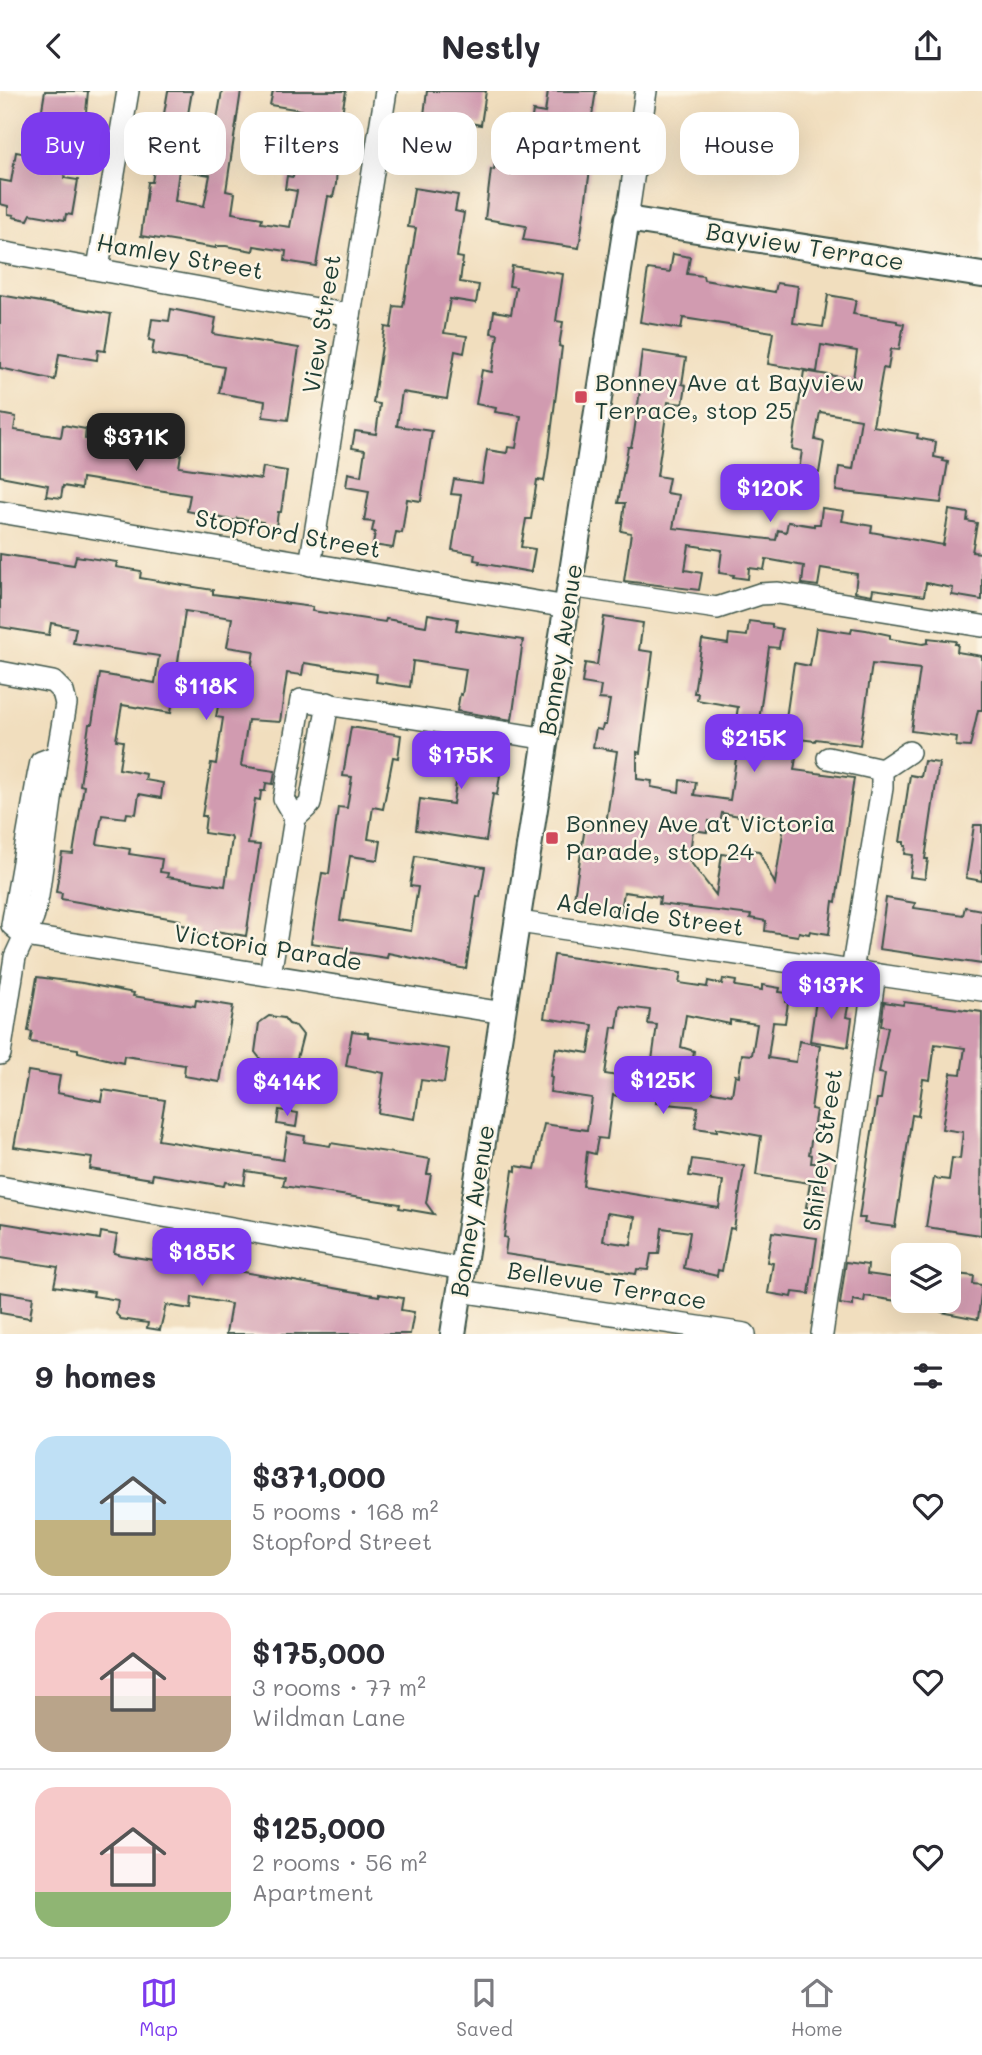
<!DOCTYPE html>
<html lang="en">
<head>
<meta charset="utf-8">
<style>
	:root { --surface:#fff; --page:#f2f2f3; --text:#2b2b33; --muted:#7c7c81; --line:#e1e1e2; --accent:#7c3aed }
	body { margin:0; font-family:Mali,sans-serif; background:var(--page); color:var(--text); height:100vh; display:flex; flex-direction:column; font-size:26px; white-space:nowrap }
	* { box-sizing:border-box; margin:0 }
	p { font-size:23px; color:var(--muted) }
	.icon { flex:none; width:38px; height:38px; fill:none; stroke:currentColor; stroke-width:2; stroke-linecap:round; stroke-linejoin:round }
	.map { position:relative; height:1243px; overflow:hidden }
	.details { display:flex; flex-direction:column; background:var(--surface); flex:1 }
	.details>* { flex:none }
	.guide { position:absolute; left:21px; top:21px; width:942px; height:63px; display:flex; gap:14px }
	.controls { position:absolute; left:891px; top:1152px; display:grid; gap:14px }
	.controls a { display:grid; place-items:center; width:70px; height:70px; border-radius:14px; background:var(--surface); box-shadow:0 7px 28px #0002; font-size:35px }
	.price { position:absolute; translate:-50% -60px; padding:0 16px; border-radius:14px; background:var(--accent); color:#fff; font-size:23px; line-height:46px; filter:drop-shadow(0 2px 4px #0008) }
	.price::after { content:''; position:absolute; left:50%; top:42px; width:21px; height:16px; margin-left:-10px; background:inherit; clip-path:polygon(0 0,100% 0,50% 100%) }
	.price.active { background:#222; color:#fff }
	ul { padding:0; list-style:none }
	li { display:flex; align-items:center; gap:21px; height:175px; padding:0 35px }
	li+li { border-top:2px solid var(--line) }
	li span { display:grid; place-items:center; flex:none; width:196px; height:140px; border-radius:21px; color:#555 }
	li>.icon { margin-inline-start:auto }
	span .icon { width:84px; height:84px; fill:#fffc; stroke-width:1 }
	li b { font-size:30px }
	h2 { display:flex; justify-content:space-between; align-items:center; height:84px; padding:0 35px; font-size:30px }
	.pill { padding:0 24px; border-radius:21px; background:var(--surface); box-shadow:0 7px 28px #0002; font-size:24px; line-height:63px }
	.pill.active { background:var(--accent); color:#fff }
	header { display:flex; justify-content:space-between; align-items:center; height:91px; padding:0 35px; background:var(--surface); font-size:32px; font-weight:700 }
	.menu { display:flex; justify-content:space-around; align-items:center; height:98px; border-top:2px solid var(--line); background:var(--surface); font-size:19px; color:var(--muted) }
	.menu a { display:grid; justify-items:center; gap:4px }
	.menu .active { color:var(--accent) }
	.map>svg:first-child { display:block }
	.building { fill:#d19bb0; fill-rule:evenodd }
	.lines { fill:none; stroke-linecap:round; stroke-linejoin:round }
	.minor-casing { stroke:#3e5549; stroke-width:24 }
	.tertiary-casing { stroke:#3e5549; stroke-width:28 }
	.minor { stroke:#fff; stroke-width:21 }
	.tertiary { stroke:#fff; stroke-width:24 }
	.poi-dot { fill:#d1495b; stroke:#fcf5e5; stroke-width:2.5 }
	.labels { text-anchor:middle; stroke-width:5; stroke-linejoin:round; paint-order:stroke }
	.street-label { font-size:24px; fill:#1f3d34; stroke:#fcf5e5 }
	.poi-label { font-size:24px; fill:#1f3d34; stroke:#fcf5e5; text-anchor:start }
</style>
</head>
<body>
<header><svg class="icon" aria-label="back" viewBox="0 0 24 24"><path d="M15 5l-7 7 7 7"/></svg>Nestly<svg class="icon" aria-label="share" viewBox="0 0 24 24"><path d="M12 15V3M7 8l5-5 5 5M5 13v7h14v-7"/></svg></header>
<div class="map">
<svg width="982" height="1243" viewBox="0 0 982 1243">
	<rect width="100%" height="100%" fill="#fcf5e5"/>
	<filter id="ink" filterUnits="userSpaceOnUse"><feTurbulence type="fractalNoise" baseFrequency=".0143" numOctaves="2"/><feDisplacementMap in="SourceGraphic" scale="14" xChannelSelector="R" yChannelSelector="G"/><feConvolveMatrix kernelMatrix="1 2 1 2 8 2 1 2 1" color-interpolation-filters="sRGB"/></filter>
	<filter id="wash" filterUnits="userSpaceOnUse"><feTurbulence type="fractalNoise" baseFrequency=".00686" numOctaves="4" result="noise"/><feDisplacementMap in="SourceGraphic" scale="28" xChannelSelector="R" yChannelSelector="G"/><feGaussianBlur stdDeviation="1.57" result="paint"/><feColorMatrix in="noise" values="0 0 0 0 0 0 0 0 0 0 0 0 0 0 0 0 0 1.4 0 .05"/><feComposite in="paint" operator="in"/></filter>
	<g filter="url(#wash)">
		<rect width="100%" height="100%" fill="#f1debe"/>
		<g id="blocks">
			<g class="building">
				<path d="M45,0h43l-3,32h-2l-2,7 -38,-6 1,-8 -3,-1z"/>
				<path d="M168,0h24l-9,52 29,5 10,-57h19l-15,100 9,2 -3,20 30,5 -1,5 29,4 7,-36 -12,-2 2,-13 6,1 8,-45 -16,11 -10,-13 26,-20 -31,-5 3,-14h73l-13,72 4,1 -1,20 -3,13 -5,-1 -12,70 -31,-5 1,-10 -32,-5 -1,5 -27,-5h-10v2l-75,-12 7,-54h4zM179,79l31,5 -6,31 -29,-5z"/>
				<path d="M427,0h59l-5,34 -11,-2 -2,9 -43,-7 2,-9 -3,-1z"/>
				<path d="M548,0h48l-5,31 23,3 -3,16 -14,-2v2h-3l-15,107 -56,-8 3,-14 -41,-7 6,-50 3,1 3,-21 29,4 7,-42 12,2z"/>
				<path d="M16,61l23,4 -1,3 28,5 -2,14 14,2 -6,35 -6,-1 -1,6 -34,-6 -3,6 -15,-3 1,-2 -6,-1v-8l-8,-2v-24l11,2z"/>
				<path d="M414,97l44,7 -3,16 9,2 -7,44 6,1 -3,24 19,3 -3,18 -26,-4 -6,34 23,3 -3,17 -9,-2 -8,48 -45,-7 -5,34 35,5 -11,70 -14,-2 -5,34 -6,-1 -3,16 -20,-3 2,-13 -3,-1 2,-9 -10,-1 5,-30 -23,-4 2,-14 13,3 4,-26 -13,-2 3,-17 21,3 4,-30 -7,-1 12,-76 6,1 3,-22 9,1 13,-79 -8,-1z"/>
				<path d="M673,163l17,3 -3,17 16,2 1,4 71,12 2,-9 21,3 -5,37 30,4 5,-32 28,5 -3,14 44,7v2l7,1 -5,26 -8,-1 -3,20 -5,-1 -10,58 45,8 -1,4 19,4 -2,15 10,2 -1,2 5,1 -7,41 -105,-12 3,-24 14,2 8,-50 -41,-7 -5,28 9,2 -5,31 -20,-3 3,-19 -10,-2 12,-78 49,8 4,-28 -36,-6 -4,27 -49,-8 5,-32 -90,-14 -2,11 -41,-7 8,-53 22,3z"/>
				<path d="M512,175l51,8 -7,47 7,1 -4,24 3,1 -14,110 -4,24 -7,-1 -6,39h-5l-5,28 14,2 -4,23 -52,-9 1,-2 -6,-1 1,-6 -23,-4 9,-55 -10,-1 3,-15 28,4 5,-33 20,3 1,-6 8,1 5,-32 -26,-4 1,-4 -20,-4 6,-34 10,2 6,-38 -7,-1 3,-22 17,3 5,-27 -7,-1z"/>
				<path d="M0,204l111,19 -6,37 -7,-1 -1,10 -38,-6 -4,26 -55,-12z"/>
				<path d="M171,218l45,9 -3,16 86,14 -11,72 -25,-3 2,-16 -46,-8 5,-26 -72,-13 2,-13 -5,-1 3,-21 17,2z"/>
				<path d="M642,260l44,7 -4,26 4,1 -3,19 -15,-2 -11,74 12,2 -3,15 13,2 -6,33 103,12 2,-10 8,2 2,-10 26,4v-2h6l2,-16 22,3 -2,10 30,5 -1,6 72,13 6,-35 19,3 -1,8 10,2 -5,29 10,1v47l-30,-5 1,-7 -27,-5 -2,13 -51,-7 -1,6 -17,-3 2,-18 -36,-6 -3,18 -16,-2 2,-18 -38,-7 -2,11 -15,-2 -1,11 -15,-2 1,-2 -15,-2 3,-23 -33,-5 -4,25 17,3 -3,17 -75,-9 7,-48 -10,-2 4,-28h-7l10,-56h3l3,-14 7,-50 -3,-1z"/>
				<path d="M0,323l16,3 -2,13 47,7 2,-12 23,4 -1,10 96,15 -2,13 82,12 2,-12 24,4 -6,41h-3l-2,15 -13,-2v-3l-26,-4 -1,3 -49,-10 3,-16 -108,-17 -1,11 -18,-3 -2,12 -15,-2 2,-11 -48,-9z"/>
				<path d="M0,463l74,11 2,-9 41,6 -1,5 25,4 -1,7 73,12v4l100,13 -1,4 73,11 1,-3 40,7 2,-12 30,5 -2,11 67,10 -11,80 -55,-9 3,-17 2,1 4,-26 -53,-8 -3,26 -34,-5 1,-8 -73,-11 -2,12 -15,-2 -7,49 -32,-2 -7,46 34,5 -2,13 -7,-1 -1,8h-4l-1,9 -5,-1 -7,45 12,1 -14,91 -31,-5 -2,8 -16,-3 1,-7 -19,-5 1,-4 -119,-21 1,-6 -6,-1 6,-39 11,1 11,-68 -4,-1 9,-61h3l8,-50 55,9 4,-27 -86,-13 3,-15 -25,-5 -2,12 -49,-8zM185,520l47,7 -5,29 27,4 -7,40 -17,-3 -2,15 -9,-2 -3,16 7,1 -7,46 -5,-1 -9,53h4l-2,17 27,4 1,2 -7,47 -58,-9 1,-4 -8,-1 2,-13 -33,-5 1,-5 -33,-5 5,-29 24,3 1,-5 9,1 3,-20 22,4 2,-15 -18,-3 1,-6 -27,-5 4,-28 -7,-1 6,-35 49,8z"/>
				<path d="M604,526l39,6 -4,27 14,2 -13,101 -3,-1v27l15,2 -1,6 28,5 1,-12 16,2 -2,13 36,5 7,-48 -6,-1 7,-44 -41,-7 1,-7h-4l8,-53 26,4 1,-10 18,2 2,-15 23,3v3l10,2 -3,19 -10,-1 -12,88 26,4 11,-76 16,3 6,-38 35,5 1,-5 14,2 24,5v4l33,5 5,-1v-5l28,3 -1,3h3l-1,8 25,4v54h-4l-8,37 -14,-1 1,-9 -46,-6 9,-62 -48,-5 -12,81 -44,-6 -1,2 -16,-2 -5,31 60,8 -18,124 -3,-1 -4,33 -19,-3 -1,3 -10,-2 -1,4 -33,-5 1,-10 -16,-3 1,-3 -92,-11 1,-7 -36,-5 -3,19 -48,-7 12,-77 20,3 12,-79 -24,-4 3,-18 6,1 1,-5h3l4,-25 -11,-1 2,-13 -19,-3 3,-20 12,2zM722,722l30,5 1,-4 32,6 -10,64 -16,-33 -17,-2 -9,7 -11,-2 -6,41 -27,-35 4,-30 14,2 2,-11 11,2z"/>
				<path d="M351,636l50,8 -3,23 -5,-1 -10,52 -10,-2 -5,32 13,2 -3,19 -28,-4 -10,64 71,11 7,-44 -8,-1 5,-30 70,11 -5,30 -3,-1 -11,73 -78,-16 -1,5 -40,-6v-4l-36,-5 11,-70 7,1 9,-67 9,1 5,-31 -9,-1z"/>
				<path d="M429,648l67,11 -3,24 7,1 -3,20 -4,-1 -7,47 -70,-11 4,-31 33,5 4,-28 -33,-5z"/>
				<path d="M924,670l15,2 -14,96h3l-3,20 -15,-2 3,-22 -8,-1 1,-8h-2v-4h-4l10,-67 11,2z"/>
				<path d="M974,734h8v56l-16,-3z"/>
				<path d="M886,807l29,5 -1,5 49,7 2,-8 17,3v54l-103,-15z"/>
				<path d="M554,864l127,18 -2,10 28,4 1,-6 14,3 1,-5 13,2 -1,5 27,4v-5l18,3 -1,4 8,1 -1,9 2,1 -3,20 -12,-1 -5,36 28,4 3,-21 21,4 -9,64 5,1 -7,44 3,1 -1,8h14l-3,26 3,1 -3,20 -16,-3 4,-24 -54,-8 5,-39 -44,-8v3l-22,-3 3,-21 -42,-4 6,-42 -10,-1 5,-35 -9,-1 2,-14 -30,-4 -3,22 -5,-1 -7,47 19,3 -1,20 -10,-2 -6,44 -9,-1 -3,16 -8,-2 -4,34 136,22 4,-27 -34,-5 3,-17 52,7 -10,63 -4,-1 -8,43 -4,-1 -1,6 -33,-8 6,-36 -28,-4 -3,26h-8l-3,16 -11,-1 -1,5 -131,-20 2,-16 -3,-1 9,-67 3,1v-5l19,3 9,-45 43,6 5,-32 -42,-6 2,-15 -2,-1 6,-28 33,5 4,-28 -49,-7zM686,924l44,9v-4l27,4 -5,31 -10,-1 -3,22 -4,-1 -3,20 -43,-7 5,-37 -13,-4zM607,1122l28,4 -4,28 -28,-4z"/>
				<path d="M37,886l45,6 52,10 -1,3 62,10 1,-6 37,6 -13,76 -36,-6 1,-11 -61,-9 -1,7 -45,-11v-3l-48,-7 2,-10 -4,-1z"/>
				<path d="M817,902l26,4 -1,4 7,1 -3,15 6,1 -4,29 -38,-6z"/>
				<path d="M884,911l19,3 1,-3 78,10 -1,223 -55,-8 8,-49 15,2 3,-22 8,1 3,-27 -21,-3 9,-56 10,1 4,-26 -30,-4 -5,36 -7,-1 -5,37 -6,-1 -17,112 -31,-4 1,-5h-6l18,-119h4l4,-25 -6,-1 9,-46 -7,-1z"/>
				<path d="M269,925l15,2 5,6 7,2 7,9 -8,31 4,5 -2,14 -6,4 -29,-4 -4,-5 4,-19 -7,-9 4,-29z"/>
				<path d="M352,940l16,2v4l81,12 -5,34 -23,-3 -6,39 -37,-6 6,-40 -38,-7z"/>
				<path d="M28,980l32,5 -3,17 44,8 2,-11 62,10 -7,40 125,20 4,-27 18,3 -1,6 26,4 1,-3 99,16 -3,15h4l-5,29 8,11 -35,-6 1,-4 -117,-18 2,-9 -39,-6 -2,14 -19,-3 -1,4 -71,-12 -1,5 -62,-10 2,-11 -78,-11z"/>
				<path d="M279,1019l19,3 -2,14 -19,-3z"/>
				<path d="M2,1132l98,16 1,-7 16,3 -3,18 7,2 33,5 1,-10 66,10 -1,8 159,28v-2l24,4 -2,12 13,2 -4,22h-184l5,-30 -39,-7 -1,12 -25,-4 -6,25 -13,-2 1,-5 -27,-4 -5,-5 2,-14 -25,-4 1,-4 -40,-6 4,-19 -58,-9z"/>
				<path d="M772,1141l45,6 -8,56 -16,-2 -1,5 -24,-4 5,-30 -6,-1z"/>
				<path d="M846,1171l22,3 -1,9 36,5v23l-38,-6 -1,6 -11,-2v6l-13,-2z"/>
				<path d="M956,1183l18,2 -1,8 9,1 -4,34 -37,-7 2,-12h5v-20l7,1z"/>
				<path d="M0,1201l33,5 -3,21 -30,-5z"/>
			</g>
		</g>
	</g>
	<g filter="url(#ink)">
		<use href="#blocks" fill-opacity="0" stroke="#3e5549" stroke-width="2"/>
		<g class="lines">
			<g class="minor-casing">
				<g id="minor">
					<path d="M627,128l19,-128"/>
					<path d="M0,161l350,63"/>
					<path d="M98,177l30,-177"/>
					<path d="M0,421l567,95"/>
					<path d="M310,474l76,-474"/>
					<path d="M570,495l147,22 43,-14 18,-1 204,33"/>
					<path d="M0,581l53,10 10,10 3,12 -9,52 -19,140 -5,22 -18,39 -15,97"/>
					<path d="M57,665l-16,6 -3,14 -26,149 13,11 479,77"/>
					<path d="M828,667l54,12"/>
					<path d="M295,727l-11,-19 17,-99 247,39"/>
					<path d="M519,831l463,68"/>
					<path d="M852,880l30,-183v-18l27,-18"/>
					<path d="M270,884l25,-157 15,-14 18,-101"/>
					<path d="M0,1096l463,82"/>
					<path d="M460,1200l285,43"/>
					<path d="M822,1243l53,-360"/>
				</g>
			</g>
			<g class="tertiary-casing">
				<path id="tertiary" d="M453,1243l174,-1115 355,56"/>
			</g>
			<use href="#minor" class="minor"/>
			<use href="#tertiary" class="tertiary"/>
		</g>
	</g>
	<g class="poi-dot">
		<rect x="574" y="299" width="14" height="14" rx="3.5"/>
		<rect x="545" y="740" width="14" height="14" rx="3.5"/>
	</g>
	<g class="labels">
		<g class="street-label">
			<text transform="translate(805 156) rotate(9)" y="8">Bayview Terrace</text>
			<text transform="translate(180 166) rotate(10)" y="8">Hamley Street</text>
			<text transform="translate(322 233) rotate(-81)" y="8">View Street</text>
			<text transform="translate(288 443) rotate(10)" y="8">Stopford Street</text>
			<text transform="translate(561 559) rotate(-81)" y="8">Bonney Avenue</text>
			<text transform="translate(650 824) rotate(8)" y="8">Adelaide Street</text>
			<text transform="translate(268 857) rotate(9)" y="8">Victoria Parade</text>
			<text transform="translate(823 1059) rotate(-82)" y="8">Shirley Street</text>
			<text transform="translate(473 1120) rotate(-81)" y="8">Bonney Avenue</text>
			<text transform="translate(607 1195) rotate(9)" y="8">Bellevue Terrace</text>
		</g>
		<g class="poi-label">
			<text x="595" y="300">Bonney Ave at Bayview<tspan x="595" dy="28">Terrace, stop 25</tspan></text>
			<text x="566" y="741">Bonney Ave at Victoria<tspan x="566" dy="28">Parade, stop 24</tspan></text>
		</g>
	</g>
</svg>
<div class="controls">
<a><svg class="icon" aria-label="layers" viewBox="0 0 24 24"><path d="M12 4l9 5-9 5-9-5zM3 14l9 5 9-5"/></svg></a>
</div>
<b class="price active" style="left:136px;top:382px">$371K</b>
<b class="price" style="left:770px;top:433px">$120K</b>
<b class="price" style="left:206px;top:631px">$118K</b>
<b class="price" style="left:754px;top:683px">$215K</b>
<b class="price" style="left:461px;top:700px">$175K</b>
<b class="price" style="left:831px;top:930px">$137K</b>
<b class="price" style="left:663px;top:1025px">$125K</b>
<b class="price" style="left:287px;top:1027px">$414K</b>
<b class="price" style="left:202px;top:1197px">$185K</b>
<div class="guide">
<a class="pill active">Buy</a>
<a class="pill">Rent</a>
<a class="pill">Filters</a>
<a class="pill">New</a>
<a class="pill">Apartment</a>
<a class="pill">House</a>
</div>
</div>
<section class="details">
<h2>9 homes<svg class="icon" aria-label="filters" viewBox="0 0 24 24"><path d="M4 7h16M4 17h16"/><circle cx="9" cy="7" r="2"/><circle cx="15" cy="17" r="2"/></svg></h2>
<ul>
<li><span style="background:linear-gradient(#bfe0f5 60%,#c2b280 0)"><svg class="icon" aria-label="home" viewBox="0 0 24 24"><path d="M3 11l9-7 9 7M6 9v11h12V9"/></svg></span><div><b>$371,000</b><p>5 rooms · 168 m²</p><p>Stopford Street</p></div><svg class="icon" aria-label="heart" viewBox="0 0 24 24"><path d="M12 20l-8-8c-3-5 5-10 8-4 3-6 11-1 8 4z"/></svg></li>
<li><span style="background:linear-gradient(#f6c9c9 60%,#b9a48a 0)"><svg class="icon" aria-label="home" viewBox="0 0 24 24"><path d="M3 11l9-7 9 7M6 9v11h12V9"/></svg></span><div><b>$175,000</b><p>3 rooms · 77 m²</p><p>Wildman Lane</p></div><svg class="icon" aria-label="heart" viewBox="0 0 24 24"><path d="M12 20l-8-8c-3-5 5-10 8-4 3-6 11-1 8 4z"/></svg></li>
<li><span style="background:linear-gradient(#f6c9c9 75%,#8fb573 0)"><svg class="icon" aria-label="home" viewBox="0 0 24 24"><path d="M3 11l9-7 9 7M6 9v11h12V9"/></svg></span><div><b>$125,000</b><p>2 rooms · 56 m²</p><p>Apartment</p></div><svg class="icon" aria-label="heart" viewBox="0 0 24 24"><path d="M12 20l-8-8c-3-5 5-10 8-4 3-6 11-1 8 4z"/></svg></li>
</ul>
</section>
<nav class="menu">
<a class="active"><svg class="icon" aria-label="map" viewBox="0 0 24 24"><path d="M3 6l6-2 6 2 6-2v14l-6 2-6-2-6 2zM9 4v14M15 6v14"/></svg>Map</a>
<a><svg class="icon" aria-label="saved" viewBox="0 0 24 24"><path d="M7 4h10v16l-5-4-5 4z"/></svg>Saved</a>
<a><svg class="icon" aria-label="home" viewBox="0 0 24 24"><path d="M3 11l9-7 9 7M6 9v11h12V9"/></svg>Home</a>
</nav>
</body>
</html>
